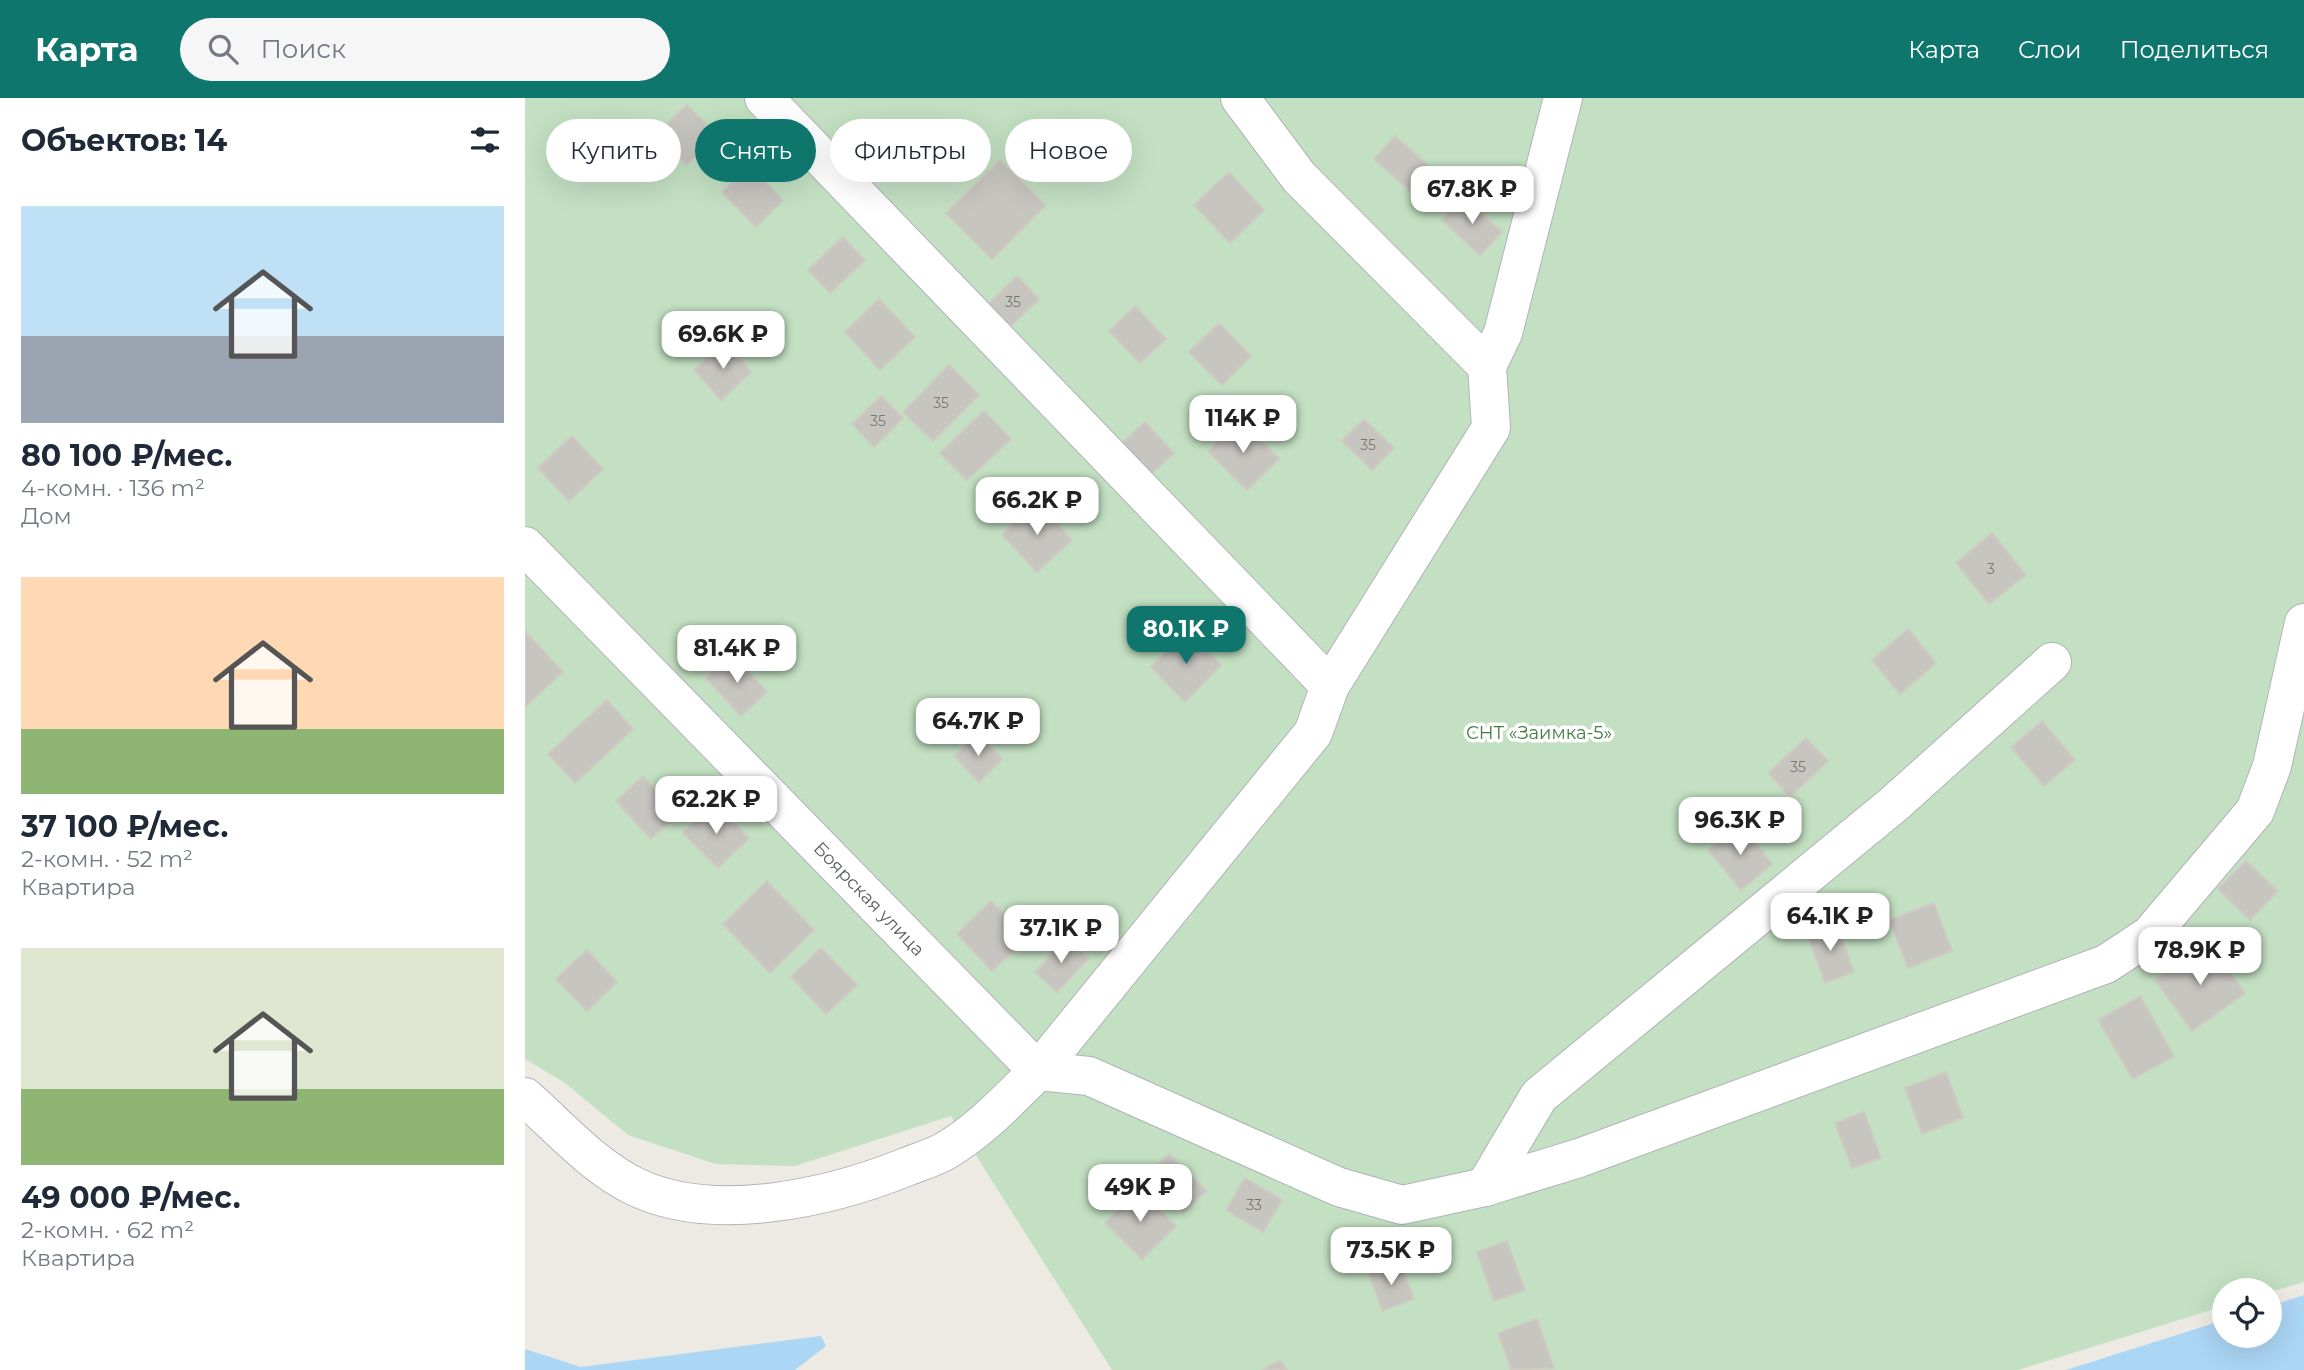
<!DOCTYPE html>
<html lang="ru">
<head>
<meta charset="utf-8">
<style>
	:root { --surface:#fff; --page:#f6f6f7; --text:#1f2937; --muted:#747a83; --accent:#0f766e }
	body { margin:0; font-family:Montserrat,sans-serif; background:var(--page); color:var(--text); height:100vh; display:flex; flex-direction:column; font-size:26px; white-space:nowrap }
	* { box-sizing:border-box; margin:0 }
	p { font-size:23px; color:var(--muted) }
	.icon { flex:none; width:38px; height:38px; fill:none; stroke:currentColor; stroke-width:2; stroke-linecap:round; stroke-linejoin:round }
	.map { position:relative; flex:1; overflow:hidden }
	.details { display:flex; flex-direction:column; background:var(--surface); width:525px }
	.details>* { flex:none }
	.top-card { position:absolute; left:21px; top:21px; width:665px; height:63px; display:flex; gap:14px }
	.controls { position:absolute; left:1687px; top:1180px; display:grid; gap:14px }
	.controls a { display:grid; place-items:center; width:70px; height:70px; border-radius:50%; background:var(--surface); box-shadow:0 7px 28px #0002; font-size:35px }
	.price { position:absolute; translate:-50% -60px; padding:0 16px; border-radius:14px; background:#fff; color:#222; font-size:23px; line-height:46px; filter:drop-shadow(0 2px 4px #0008) }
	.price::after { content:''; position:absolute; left:50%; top:42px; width:21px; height:16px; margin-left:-10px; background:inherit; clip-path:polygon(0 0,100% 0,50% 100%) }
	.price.active { background:var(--accent); color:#fff }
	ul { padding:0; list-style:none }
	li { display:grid; align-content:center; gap:14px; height:371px; padding:0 21px }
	li span { display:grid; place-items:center; height:217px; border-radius:0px; color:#555 }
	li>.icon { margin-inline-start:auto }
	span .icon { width:126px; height:126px; fill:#fffc; stroke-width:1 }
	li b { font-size:30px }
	h2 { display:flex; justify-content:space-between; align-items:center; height:84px; padding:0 21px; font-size:30px }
	.chip { padding:0 24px; border-radius:32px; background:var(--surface); box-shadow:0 7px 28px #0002; font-size:24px; line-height:63px }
	.chip.active { background:var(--accent); color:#fff }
	header { display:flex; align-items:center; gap:42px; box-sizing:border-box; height:98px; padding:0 35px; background:var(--accent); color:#fff }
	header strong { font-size:33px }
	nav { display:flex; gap:38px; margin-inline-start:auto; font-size:24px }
	.search { width:490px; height:63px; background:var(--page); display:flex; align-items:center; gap:18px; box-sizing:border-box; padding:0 24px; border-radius:38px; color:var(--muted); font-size:26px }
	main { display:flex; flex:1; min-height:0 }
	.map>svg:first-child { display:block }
	.green { fill:#c3e0c2 }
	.water { fill:#abd6f4 }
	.building { fill:#c7c5c0; stroke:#d0cbc2; stroke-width:2 }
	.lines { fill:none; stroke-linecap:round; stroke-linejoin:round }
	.minor-casing { stroke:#b0b3b7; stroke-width:40 }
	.minor { stroke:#fff; stroke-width:38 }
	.labels { text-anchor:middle; stroke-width:7; stroke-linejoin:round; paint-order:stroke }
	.number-label { font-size:14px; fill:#76787a }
	.park-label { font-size:18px; fill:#3f7d40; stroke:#fff }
	.street-label { font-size:18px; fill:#5b5e62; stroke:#fff }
</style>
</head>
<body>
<header>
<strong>Карта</strong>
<div class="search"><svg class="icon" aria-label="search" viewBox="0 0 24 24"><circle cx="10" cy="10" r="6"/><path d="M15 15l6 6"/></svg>Поиск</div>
<nav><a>Карта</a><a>Слои</a><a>Поделиться</a></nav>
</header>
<main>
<section class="details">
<h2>Объектов: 14<svg class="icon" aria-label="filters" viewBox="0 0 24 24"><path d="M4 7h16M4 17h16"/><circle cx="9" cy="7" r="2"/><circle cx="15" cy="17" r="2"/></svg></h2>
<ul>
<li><span style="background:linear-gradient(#bfe0f5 60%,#9aa5b1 0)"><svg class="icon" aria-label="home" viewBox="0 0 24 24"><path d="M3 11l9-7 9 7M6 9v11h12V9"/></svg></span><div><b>80 100 ₽/мес.</b><p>4-комн. · 136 m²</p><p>Дом</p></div></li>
<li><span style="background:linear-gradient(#ffd9b3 70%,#8fb573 0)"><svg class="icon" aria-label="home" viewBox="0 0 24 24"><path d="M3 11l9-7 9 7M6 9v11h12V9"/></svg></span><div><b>37 100 ₽/мес.</b><p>2-комн. · 52 m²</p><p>Квартира</p></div></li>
<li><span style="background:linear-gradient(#dfe7d0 65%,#8fb573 0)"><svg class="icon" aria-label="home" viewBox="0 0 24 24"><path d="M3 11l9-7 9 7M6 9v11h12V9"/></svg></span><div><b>49 000 ₽/мес.</b><p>2-комн. · 62 m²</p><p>Квартира</p></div></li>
</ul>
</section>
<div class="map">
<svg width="1779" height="1272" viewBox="0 0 1779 1272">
	<rect width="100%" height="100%" fill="#eceae3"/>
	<path class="green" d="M0,0h1779v1184l-34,10v-2h-46v16l-206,64h-906l-161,-254 -156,50 -79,-2 -88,-29 -63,-52 -40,-24z"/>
	<g class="water">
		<path d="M1779,1197v75h-238l158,-50v15h46v-29z"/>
		<path d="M296,1238l5,10 -31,24h-270v-21l56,18z"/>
	</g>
	<g class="building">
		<path d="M162,7l31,31 -32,29 -30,-31z"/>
		<path d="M870,38l39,35 -21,23 -39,-35z"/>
		<path d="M475,62l46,45 -54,54 -46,-46z"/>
		<path d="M224,67l34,35 -27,27 -34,-35z"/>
		<path d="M704,74l35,38 -34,33 -36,-38z"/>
		<path d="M938,99l39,35 -22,23 -38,-35z"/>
		<path d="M318,139l22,23 -35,33 -22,-23z"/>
		<path d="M492,178l22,23 -30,29 -22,-23z"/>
		<path d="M354,201l36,38 -35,33 -35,-38z"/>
		<path d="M610,208l31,33 -26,24 -31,-32z"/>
		<path d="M694,225l32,33 -29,29 -33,-33z"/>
		<path d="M200,244l26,30 -30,28 -27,-30z"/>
		<path d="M424,267l30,30 -46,46 -30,-29z"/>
		<path d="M356,298l22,22 -29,29 -22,-23z"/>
		<path d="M459,313l27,28 -44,41 -27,-27z"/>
		<path d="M715,321l39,40 -32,31 -39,-39z"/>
		<path d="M839,321l30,29 -22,22 -30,-29z"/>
		<path d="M620,324l29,31 -23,21 -29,-31z"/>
		<path d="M47,338l31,33 -34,32 -31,-33z"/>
		<path d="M511,404l36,38 -35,32 -35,-37z"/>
		<path d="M1467,435l34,42 -37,29 -33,-41z"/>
		<path d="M1383,531l28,34 -36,31 -28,-34z"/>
		<path d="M662,532l34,35 -36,37 -34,-35z"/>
		<path d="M0,533l38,41 -38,35z"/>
		<path d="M207,556l35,38 -26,24 -35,-38z"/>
		<path d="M82,602l26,29 -58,54 -27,-29z"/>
		<path d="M1517,623l33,39 -31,26 -33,-39z"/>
		<path d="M453,636l24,25 -23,23 -25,-26z"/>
		<path d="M1281,640l22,23 -38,36 -22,-24z"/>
		<path d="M118,678l35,38 -27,25 -35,-38z"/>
		<path d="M189,705l35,35 -31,30 -35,-35z"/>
		<path d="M1215,726l32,40 -31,26 -33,-40z"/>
		<path d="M1721,763l32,30 -28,29 -32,-31z"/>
		<path d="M242,783l47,49 -44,43 -47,-49z"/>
		<path d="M466,803l36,38 -35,32 -35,-37z"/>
		<path d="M1409,805l18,48 -44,17 -19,-48z"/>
		<path d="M1311,825l18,49 -29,11 -18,-49z"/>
		<path d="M541,841l22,20 -31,33 -22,-20z"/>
		<path d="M1683,845l37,50 -53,38 -37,-51z"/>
		<path d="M296,850l36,37 -31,29 -35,-37z"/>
		<path d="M62,852l30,32 -30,29 -31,-32z"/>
		<path d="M1615,898l34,60 -41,23 -35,-59z"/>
		<path d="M1421,974l17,46 -41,16 -17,-46z"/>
		<path d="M1339,1014l17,46 -29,10 -17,-45z"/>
		<path d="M644,1056l37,37 -23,22 -37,-37z"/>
		<path d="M720,1080l37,22 -19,32 -37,-22z"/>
		<path d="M614,1091l37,37 -34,33 -37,-36z"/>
		<path d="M982,1143l18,49 -31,11 -17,-49z"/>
		<path d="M875,1164l14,37 -32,12 -13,-37z"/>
		<path d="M1012,1221l17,49 -43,2 -13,-37z"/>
		<path d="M755,1262l7,10h-24z"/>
	</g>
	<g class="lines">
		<g class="minor-casing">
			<g id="minor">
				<path d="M239,0l566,588"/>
				<path d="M715,0l59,79 188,189"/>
				<path d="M0,448l513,525"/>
				<path d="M513,973l51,5 250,111 63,18 83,-18 94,-29 527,-194 44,-29 105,-124 17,-45 32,-143"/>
				<path d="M0,999c35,31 69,70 111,90 78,37 193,11 270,-20 12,-5 27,-9 39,-16 35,-20 64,-52 93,-80l275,-338 17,-47 161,-258 -4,-62 16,-33 60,-235"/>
				<path d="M960,1089l54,-91 355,-292 158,-142"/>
			</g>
		</g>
		<use href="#minor" class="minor"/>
	</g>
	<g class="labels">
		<g class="number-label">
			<text x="488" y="209">35</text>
			<text x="416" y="310">35</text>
			<text x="353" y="328">35</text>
			<text x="843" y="352">35</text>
			<text x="1466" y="476">3</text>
			<text x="1273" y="674">35</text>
			<text x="729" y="1112">33</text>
		</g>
		<g class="park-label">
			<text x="1014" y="641">СНТ «Заимка-5»</text>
		</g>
		<g class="street-label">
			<text transform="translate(344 801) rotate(46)" y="6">Боярская улица</text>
		</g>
	</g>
</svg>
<div class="controls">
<a><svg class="icon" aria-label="locate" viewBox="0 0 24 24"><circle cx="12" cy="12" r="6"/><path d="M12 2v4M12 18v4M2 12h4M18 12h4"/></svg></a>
</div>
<b class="price" style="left:947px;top:128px">67.8K ₽</b>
<b class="price" style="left:198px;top:273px">69.6K ₽</b>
<b class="price" style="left:718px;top:357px">114K ₽</b>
<b class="price" style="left:512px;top:439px">66.2K ₽</b>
<b class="price active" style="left:661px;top:568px">80.1K ₽</b>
<b class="price" style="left:212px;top:587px">81.4K ₽</b>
<b class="price" style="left:453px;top:660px">64.7K ₽</b>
<b class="price" style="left:191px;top:738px">62.2K ₽</b>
<b class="price" style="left:1215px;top:759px">96.3K ₽</b>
<b class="price" style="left:1305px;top:855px">64.1K ₽</b>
<b class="price" style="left:536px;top:867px">37.1K ₽</b>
<b class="price" style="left:1675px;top:889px">78.9K ₽</b>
<b class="price" style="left:615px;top:1126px">49K ₽</b>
<b class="price" style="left:866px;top:1189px">73.5K ₽</b>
<div class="top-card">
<a class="chip">Купить</a>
<a class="chip active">Снять</a>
<a class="chip">Фильтры</a>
<a class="chip">Новое</a>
</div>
</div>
</main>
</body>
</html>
